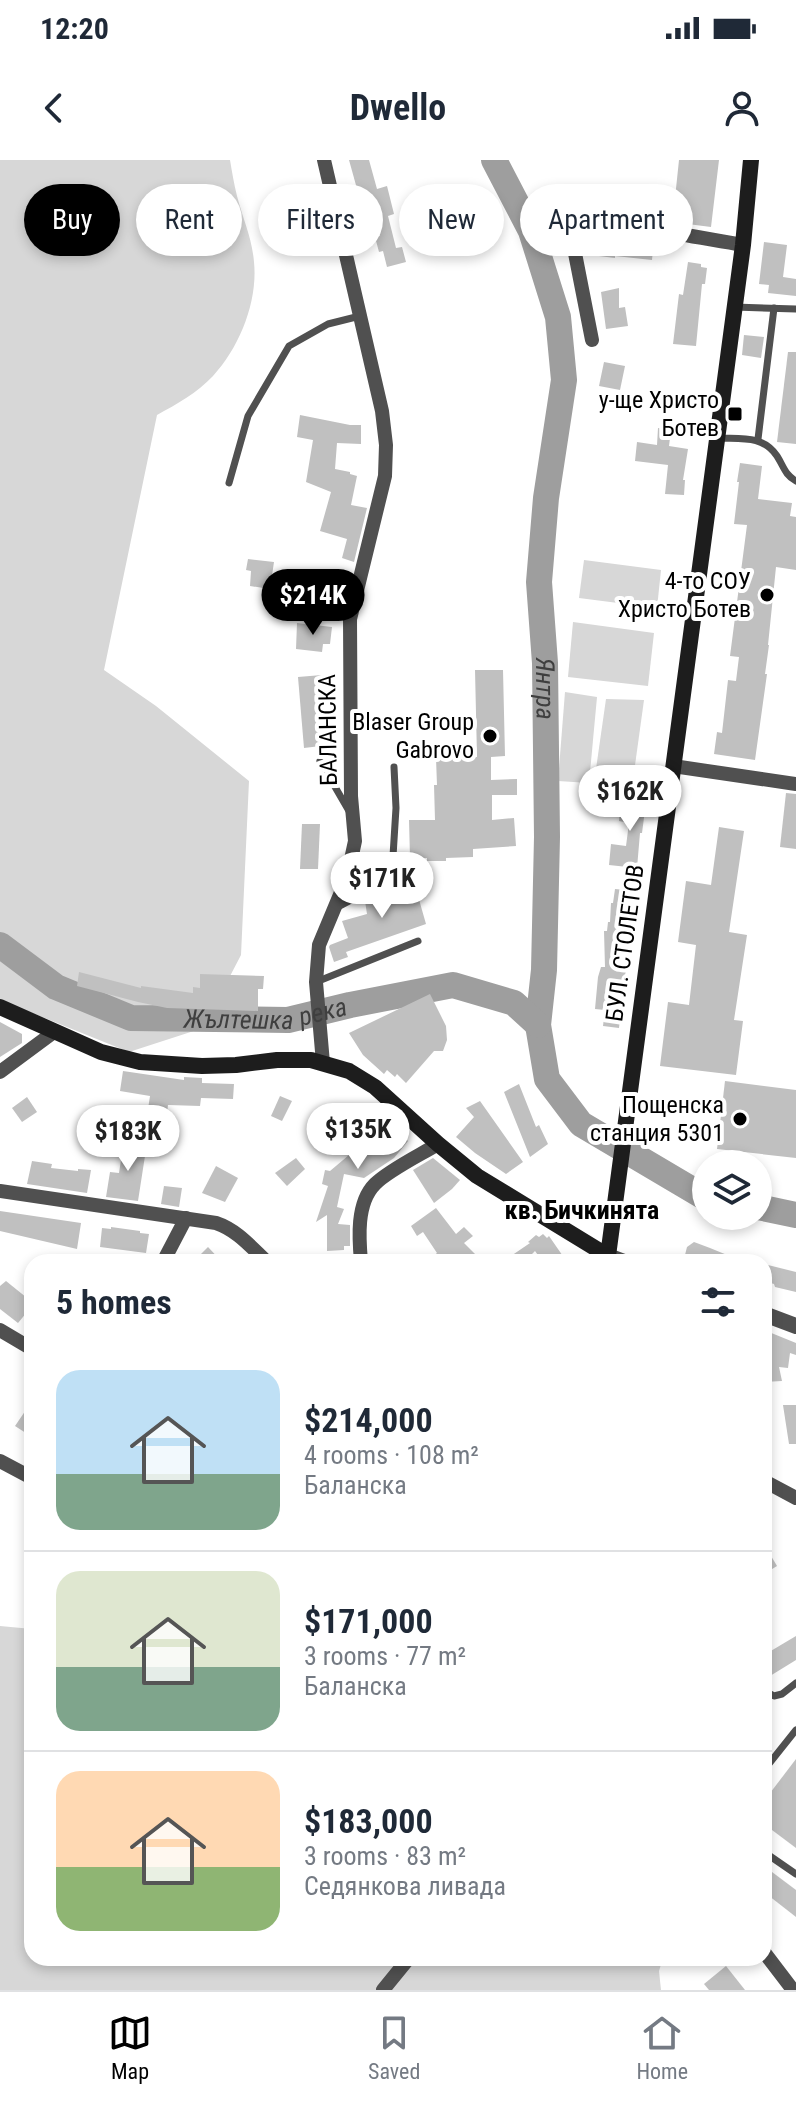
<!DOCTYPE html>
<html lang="en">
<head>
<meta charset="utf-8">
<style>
	:root { --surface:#fff; --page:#f2f2f3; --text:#1f2937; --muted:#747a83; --line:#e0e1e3; --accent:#000 }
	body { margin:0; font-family:"Roboto Condensed",sans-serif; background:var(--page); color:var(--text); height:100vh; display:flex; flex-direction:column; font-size:30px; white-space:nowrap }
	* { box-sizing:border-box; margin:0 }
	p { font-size:26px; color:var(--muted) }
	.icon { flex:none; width:44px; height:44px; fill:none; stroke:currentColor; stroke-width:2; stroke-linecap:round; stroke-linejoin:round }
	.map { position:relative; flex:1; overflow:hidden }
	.panel { position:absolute; left:24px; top:1094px; width:748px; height:712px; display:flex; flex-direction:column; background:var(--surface); border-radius:24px; box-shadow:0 4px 12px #0003 }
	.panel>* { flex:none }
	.guide { position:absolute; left:24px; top:24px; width:748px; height:72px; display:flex; gap:16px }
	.tools { position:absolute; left:692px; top:990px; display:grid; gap:16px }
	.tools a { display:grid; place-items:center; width:80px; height:80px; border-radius:50%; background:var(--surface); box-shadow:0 4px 12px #0003; font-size:40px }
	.price { position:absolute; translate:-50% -68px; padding:0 18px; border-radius:28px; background:#fff; color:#222; font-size:26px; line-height:52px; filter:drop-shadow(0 2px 4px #0008) }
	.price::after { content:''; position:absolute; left:50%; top:48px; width:24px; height:18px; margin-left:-12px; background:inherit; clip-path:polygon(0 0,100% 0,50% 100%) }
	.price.current { background:var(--accent); color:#fff }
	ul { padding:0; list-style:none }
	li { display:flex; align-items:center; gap:24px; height:200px; padding:0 32px }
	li+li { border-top:2px solid var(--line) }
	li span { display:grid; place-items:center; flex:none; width:224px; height:160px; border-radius:24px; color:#555 }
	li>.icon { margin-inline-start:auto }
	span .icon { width:96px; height:96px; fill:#fffc; stroke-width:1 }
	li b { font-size:34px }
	h2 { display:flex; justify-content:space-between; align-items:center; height:96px; padding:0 32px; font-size:34px }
	.chip { padding:0 28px; border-radius:36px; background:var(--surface); box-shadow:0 4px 12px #0003; font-size:28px; line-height:72px }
	.chip.current { background:var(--accent); color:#fff }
	.status { display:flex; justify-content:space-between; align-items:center; height:56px; padding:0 40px; background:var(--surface); direction:ltr }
	.status svg { height:22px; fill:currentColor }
	header { display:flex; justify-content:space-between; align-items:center; height:104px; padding:0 32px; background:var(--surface); font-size:36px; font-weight:700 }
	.tab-bar { display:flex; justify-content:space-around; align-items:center; height:112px; border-top:2px solid var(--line); background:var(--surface); font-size:22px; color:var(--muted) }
	.tab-bar a { display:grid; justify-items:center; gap:4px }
	.tab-bar .current { color:var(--accent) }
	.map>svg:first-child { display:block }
	.green { fill:#d7d7d7 }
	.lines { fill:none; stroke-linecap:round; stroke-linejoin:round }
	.river { stroke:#9e9e9e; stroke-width:26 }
	.building { fill:#c0c0c0 }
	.service { stroke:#505050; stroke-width:7 }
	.minor { stroke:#505050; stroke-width:14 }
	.tertiary { stroke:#505050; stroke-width:16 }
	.secondary { stroke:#1d1d1d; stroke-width:16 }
	.poi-dot { fill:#000; stroke:#fff; stroke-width:3 }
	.labels { text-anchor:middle; stroke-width:8; stroke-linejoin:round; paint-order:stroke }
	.poi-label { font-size:24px; fill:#000; stroke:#fff; text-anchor:end }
	.street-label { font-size:24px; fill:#000; stroke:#fff }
	.water-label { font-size:26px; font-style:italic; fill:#3f3f3f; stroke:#fff }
	.neighbourhood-label { font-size:26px; font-weight:bold; fill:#000; stroke:#fff }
</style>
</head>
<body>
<div class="status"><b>12:20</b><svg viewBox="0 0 49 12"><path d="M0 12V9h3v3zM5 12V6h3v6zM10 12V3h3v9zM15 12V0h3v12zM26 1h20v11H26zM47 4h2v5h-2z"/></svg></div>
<header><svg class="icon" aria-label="back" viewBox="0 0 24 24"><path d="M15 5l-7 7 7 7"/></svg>Dwello<svg class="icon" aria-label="person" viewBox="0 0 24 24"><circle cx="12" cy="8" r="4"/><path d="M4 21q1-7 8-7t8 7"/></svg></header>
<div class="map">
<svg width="796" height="1830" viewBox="0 0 796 1830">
	<rect width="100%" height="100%" fill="#fff"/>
	<g class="green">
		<path d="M0,0h230c2,12 4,24 7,36 6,23 15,42 17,66 4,39 -14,85 -41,114 -16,17 -36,28 -56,39l-53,255 52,36 93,75 -8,174 -38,73 -74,24 -129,-52z"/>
		<path d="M584,400l77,10 -4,38 -78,-10z"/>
		<path d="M573,462l81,11 -6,53 -80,-9z"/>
		<path d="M565,532l32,5 -8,86 -31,-2z"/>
		<path d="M606,539l38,1 -12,87 -38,-4z"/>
		<path d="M0,1466l32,3v329h631l-4,13 2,19h-661z"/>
	</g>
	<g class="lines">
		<g class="river">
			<path id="s1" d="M494,0l37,71 27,86 6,63 -18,118 -7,84 6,81 2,174 -3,133 -6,55 9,54 34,45 120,71 5,1"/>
			<path id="s2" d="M0,785l56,42 75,31 157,2 62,-15 103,-20 61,18 24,22"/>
			<path d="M758,1047l38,8"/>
		</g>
	</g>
	<g class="building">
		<path d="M349,0h20l8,29 10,-3 7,28 -6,2 8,32 6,-1 4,15 -19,5 -4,-16 -4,1 -4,-15 5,-1 -11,-43 -10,3z"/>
		<path d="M679,0h40l-8,67 -39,-5 1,-7h-3l1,-5 -26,-3 2,-14 28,5z"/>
		<path d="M593,72l61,7 -2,21 -37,-4v2l-24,-3z"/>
		<path d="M764,82l23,3 -4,32 13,2v17l-28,-3 1,-8 -10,-1z"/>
		<path d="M688,102l13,2v3l6,1 -2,16h-3l-6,62 -23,-2 6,-50 4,1z"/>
		<path d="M619,128v20l6,-1 3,19 -22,3 -5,-37z"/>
		<path d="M744,175l20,2 -3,21 -19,-3z"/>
		<path d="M788,192h8v92l-19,-2z"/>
		<path d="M604,202l21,4 -5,24 -21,-4z"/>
		<path d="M300,255l50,10h11v19l-24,-1 -2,26 15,3v2l7,2 -6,29 16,3 -13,54 -12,-4 5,-19 -27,-8 11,-39 -25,-10 7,-42 -16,-3z"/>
		<path d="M658,268l13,2 -2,16 19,3 -5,31h2l-1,15 -19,-1 3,-29 -33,-4 2,-19 20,3z"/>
		<path d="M740,303l22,3 -4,33 34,4 -2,13 6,1v53l-20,-3 -8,78h1l-4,29h2l-12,86 -41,-6 3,-22 5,1 6,-53 8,1 3,-24 -9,-1 17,-131 -13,-1 5,-42h-2z"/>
		<path d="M248,399l26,3 -4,27 -20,-3 1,-15 -5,-1z"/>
		<path d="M314,426l20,2 -2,17 -33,-3 1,-12 13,2z"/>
		<path d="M297,463l35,4 -2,17h-7l-1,8 -26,-3z"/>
		<path d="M475,510h28l2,86 -14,1v23l26,-1v16h-25v25l22,-2 2,28 -43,3v8l-27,1v3h-19v-3h-17l-1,-38h26l-1,-35h3l-1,-27 41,-1z"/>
		<path d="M322,515l7,70 -25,3 -6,-71z"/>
		<path d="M786,633l10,1v55l-16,-2z"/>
		<path d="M636,634l11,1 -5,38h-2l-3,35 -28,-3 2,-21 15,2 3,-23 -10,-2 2,-21 9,2v-5l5,1z"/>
		<path d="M302,664h18l-2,45h-18z"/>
		<path d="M719,667l25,4 -15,101 18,3 -13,85 9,1 -7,54 -76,-9 8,-64 21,3 7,-60 -18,-3 8,-61 25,4z"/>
		<path d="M418,723l4,12 -4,1 8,28 -80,28 2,5 -14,5 -5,-15 1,-2 18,-7 -6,-17 25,-7 -2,-13 5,-3z"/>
		<path d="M615,729l20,2 -16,137 -16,-2 2,-16 -10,-1 3,-32 3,-10h4l-1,-36h3l1,-9h2l1,-19h2z"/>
		<path d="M79,812l62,16v-2l52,7v-6l7,1v-14l64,2 -1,13h-5v22l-91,-3 -29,-6 -61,-16z"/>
		<path d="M430,834l16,32 1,14 -4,11h-9l-28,32 -9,-9 -2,3 -8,-7 -3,4 -21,-19 -14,-22z"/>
		<path d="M0,862l22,12v9l-22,14z"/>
		<path d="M123,911l61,9v-3l18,1v5l32,1 -1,15 -32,-1 -1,8 -32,-1 -1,8 -19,-4 2,-13 -30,-5z"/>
		<path d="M725,921l71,9v68l-79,-9z"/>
		<path d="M519,924l17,43 3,-2 9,19 -18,13 -26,-65z"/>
		<path d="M280,936l12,5 -10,20 -11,-5z"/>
		<path d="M27,937l10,15 -15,10 -10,-14z"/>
		<path d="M480,941l43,61 -17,12 -31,-21 -19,-16 18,-20 -8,-9z"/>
		<path d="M369,945l19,17 2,-3 12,11 -3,3 9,8 -14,17 -30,20 -20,-4 -7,33 7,2 -6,15 12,1v21h-6v4l-17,1v-36l-11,7 12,-36 -6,-2 3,-14 5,1 19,-16 6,5 19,-14 -23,-21z"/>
		<path d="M124,980l23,3 -9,58 -32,-4 4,-25 9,1z"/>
		<path d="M296,998l9,11 -18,17 -12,-13z"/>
		<path d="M433,998l27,22 -8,9 -18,14 -21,-33z"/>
		<path d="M32,1001l20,3 -1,4 27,3v-2l13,1 -4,23 -60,-9z"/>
		<path d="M216,1006l22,12 -13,24 -23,-9z"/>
		<path d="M164,1026l18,2 -3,19 -18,-3z"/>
		<path d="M436,1048l20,26 8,-7 9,9 -9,7 19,19h-57l11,-9 -14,-21 -6,4 -6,-10z"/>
		<path d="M0,1051l81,12 -4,26 -77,-18z"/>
		<path d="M111,1067l29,4v2l9,1 -3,19 -46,-6 2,-19 9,1z"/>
		<path d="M543,1074l4,4 2,-2 18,26h-24l-8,-11 -11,11h-22l28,-19 -2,-1 8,-7 3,2z"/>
		<path d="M694,1082l16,6 22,9 -24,5h-19l-4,-7 2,-8z"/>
		<path d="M208,1087l14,15h-29z"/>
		<path d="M764,1104l32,8v20l-21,-5 -1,-3 -10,-3z"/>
		<path d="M6,1121l26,21v4l-14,17 -18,-14v-23z"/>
		<path d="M764,1170l32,13v12l-6,-2 -2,15 -9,-1 3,14 -18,1z"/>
		<path d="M32,1241v36l-17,-11z"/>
		<path d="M783,1245h13v39h-7z"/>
		<path d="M764,1384l13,22 -13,8z"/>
		<path d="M796,1476v24l-26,16 -6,-10v-11z"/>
		<path d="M796,1599v89l-32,-24v-23z"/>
		<path d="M764,1706l32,24v27l-32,-25z"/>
		<path d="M726,1806l19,24h-36l-5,-6z"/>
	</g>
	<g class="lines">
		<g class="service">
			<path d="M734,147l62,2"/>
			<path d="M719,278c22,1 44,-3 58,18 7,11 8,19 19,25"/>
			<path d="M758,279l16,-131"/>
			<path d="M229,323l19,-67 41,-70 39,-22 32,-8"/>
			<path d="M320,601l29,50"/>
			<path d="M338,747l34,-18 21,-33 3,-48 -2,-41"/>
			<path d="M316,822l102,-41"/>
			<path d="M764,1528l3,4 7,4 8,-2 14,-11"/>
			<path d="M764,1610l32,-40"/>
			<path d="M764,1692l32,22"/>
		</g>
		<g class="minor">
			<path d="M592,180l-20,-102c0,-9 0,-18 9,-22 17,-9 78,14 99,18 21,4 42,7 63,11"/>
			<path d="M673,606l123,18"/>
			<path d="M323,903l-7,-81 3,-37 28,-67 8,-37 -4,-45 -1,-177 35,-143 1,-31 -4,-34 -58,-251"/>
			<path d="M0,912l54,-40"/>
			<path d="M0,1031l216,32c21,7 35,24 51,39"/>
			<path d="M163,1102l23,-44"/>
			<path d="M361,1102c-2,-23 -5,-59 14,-78 14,-14 45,-29 63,-40"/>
			<path d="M0,1170l32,19"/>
			<path d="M0,1301l32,17"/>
			<path d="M764,1321l32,17"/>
			<path d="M764,1792l29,38"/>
			<path d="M383,1830l26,-32"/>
		</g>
		<g class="tertiary">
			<path d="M608,1096l16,6"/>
			<path d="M764,1154l32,12"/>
		</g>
		<path class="secondary" d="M0,847l101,45 39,10 62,4 34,-1 41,-5h34l38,11 26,16 63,57 39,32 131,80 135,-1011 8,-85"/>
	</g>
	<g class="poi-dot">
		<rect x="727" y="246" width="16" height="16" rx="4"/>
		<circle cx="767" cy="435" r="8"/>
		<circle cx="490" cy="576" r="8"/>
		<circle cx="740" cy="959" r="8"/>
	</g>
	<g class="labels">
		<g class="poi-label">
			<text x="719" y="248">у-ще Христо<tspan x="719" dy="28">Ботев</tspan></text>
			<text x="751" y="429">4-то СОУ<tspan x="751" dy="28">Христо Ботев</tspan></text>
			<text x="474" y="570">Blaser Group<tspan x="474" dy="28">Gabrovo</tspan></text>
			<text x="724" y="953">Пощенска<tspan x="724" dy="28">станция 5301</tspan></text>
		</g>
		<g class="street-label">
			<text transform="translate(328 570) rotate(-91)" y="8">БАЛАНСКА</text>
			<text transform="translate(625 783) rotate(-82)" y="8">БУЛ. СТОЛЕТОВ</text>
		</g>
		<g class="water-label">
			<text dy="9" stroke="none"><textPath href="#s1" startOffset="544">Янтра</textPath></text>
			<text dy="9" stroke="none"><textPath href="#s2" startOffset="286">Жълтешка река</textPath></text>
		</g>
		<g class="neighbourhood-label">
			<text x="582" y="1059">кв. Бичкинята</text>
		</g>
	</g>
</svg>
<div class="tools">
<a><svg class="icon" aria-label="layers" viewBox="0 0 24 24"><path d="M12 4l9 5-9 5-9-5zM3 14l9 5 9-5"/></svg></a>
</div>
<b class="price current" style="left:313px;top:477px">$214K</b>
<b class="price" style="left:630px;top:673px">$162K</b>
<b class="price" style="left:382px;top:760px">$171K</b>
<b class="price" style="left:358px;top:1011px">$135K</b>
<b class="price" style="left:128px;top:1013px">$183K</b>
<div class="guide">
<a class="chip current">Buy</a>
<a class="chip">Rent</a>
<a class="chip">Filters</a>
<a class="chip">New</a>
<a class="chip">Apartment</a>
</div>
<section class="panel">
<h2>5 homes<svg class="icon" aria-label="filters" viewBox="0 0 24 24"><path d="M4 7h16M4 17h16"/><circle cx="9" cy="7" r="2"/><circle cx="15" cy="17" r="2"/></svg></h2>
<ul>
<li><span style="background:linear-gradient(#bfe0f5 65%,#7fa58c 0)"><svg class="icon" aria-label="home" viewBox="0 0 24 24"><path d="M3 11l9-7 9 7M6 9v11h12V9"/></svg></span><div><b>$214,000</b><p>4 rooms · 108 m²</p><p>Баланска</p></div></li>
<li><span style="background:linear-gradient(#dfe7d0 60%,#7fa58c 0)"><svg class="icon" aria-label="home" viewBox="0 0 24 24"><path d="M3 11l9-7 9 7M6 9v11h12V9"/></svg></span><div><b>$171,000</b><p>3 rooms · 77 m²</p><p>Баланска</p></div></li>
<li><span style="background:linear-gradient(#ffd9b3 60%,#8fb573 0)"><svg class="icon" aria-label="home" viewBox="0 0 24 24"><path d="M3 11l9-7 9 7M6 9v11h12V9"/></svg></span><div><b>$183,000</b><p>3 rooms · 83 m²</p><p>Седянкова ливада</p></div></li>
</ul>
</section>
</div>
<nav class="tab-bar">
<a class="current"><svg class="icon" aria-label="map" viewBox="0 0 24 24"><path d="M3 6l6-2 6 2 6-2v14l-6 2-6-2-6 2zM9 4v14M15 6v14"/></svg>Map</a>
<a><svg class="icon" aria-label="saved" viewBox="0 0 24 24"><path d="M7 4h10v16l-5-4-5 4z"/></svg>Saved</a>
<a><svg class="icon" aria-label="home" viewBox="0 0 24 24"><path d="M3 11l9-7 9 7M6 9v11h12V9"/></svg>Home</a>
</nav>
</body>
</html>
